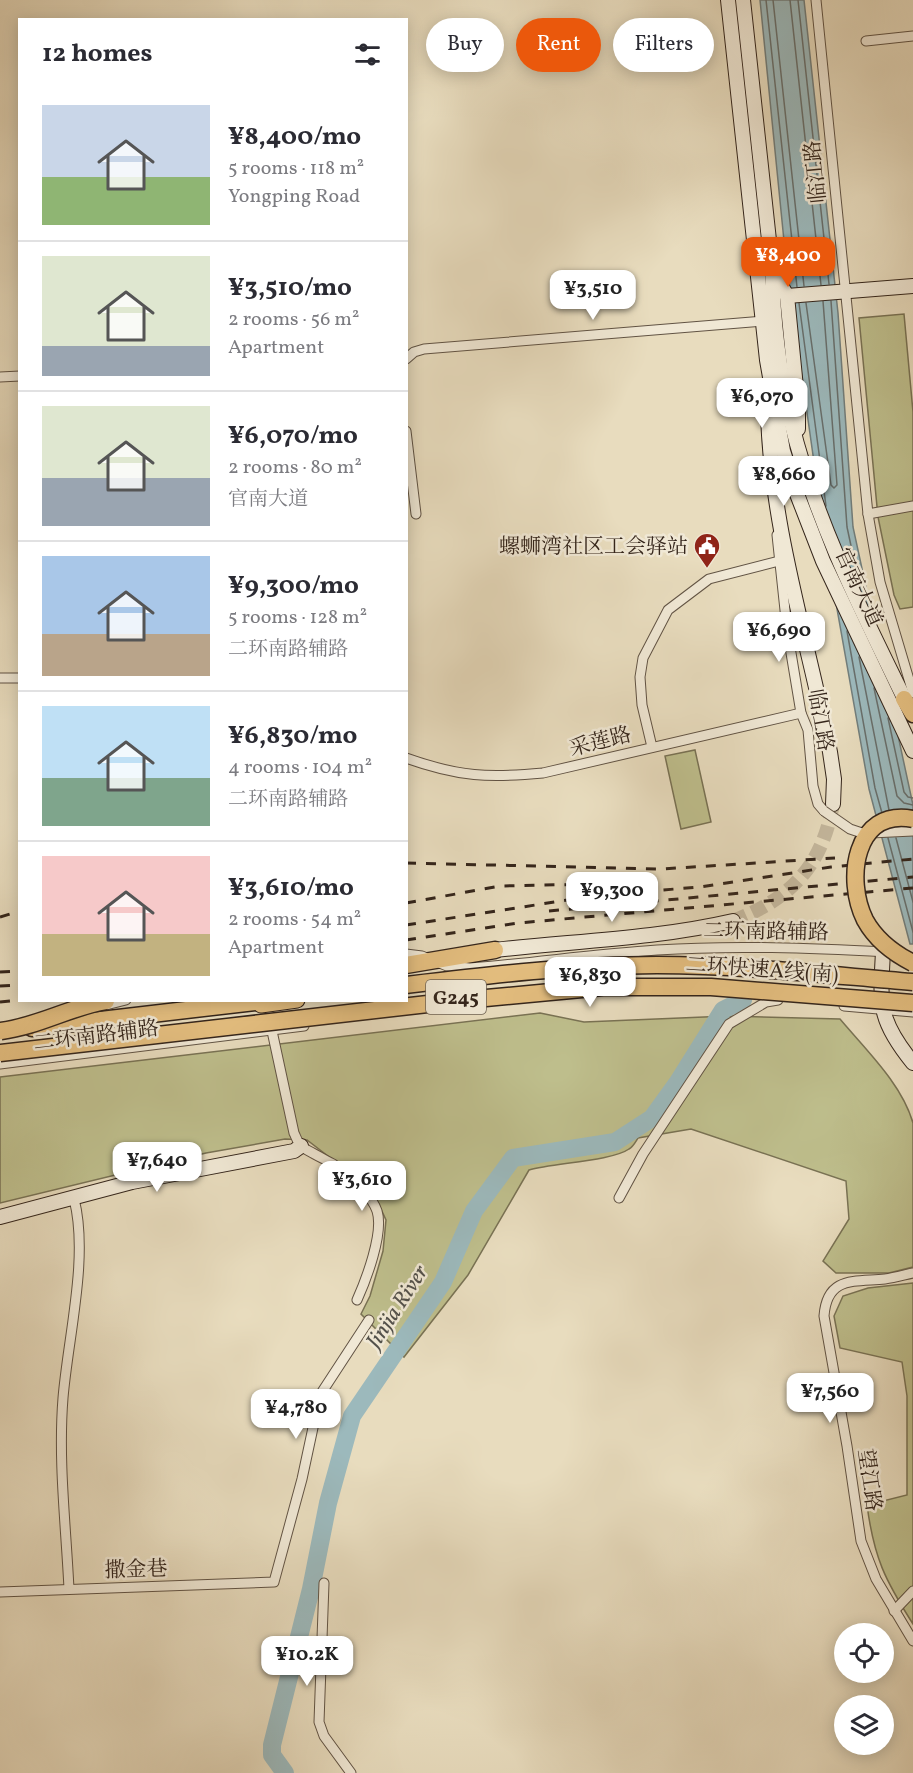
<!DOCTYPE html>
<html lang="en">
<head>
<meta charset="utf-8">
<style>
	:root { --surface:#fff; --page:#f2f2f3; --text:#2b2b33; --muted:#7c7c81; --line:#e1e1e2; --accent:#ea580c }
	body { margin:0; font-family:Vollkorn,"Noto Serif SC",serif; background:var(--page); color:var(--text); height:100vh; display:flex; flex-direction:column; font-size:22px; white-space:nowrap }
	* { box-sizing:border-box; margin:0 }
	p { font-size:20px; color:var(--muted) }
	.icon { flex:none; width:33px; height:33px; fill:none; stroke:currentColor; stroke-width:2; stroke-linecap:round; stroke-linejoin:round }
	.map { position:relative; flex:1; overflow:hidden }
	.sheet { position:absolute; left:18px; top:18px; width:390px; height:984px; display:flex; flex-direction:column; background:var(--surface); border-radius:0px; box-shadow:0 3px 15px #0003 }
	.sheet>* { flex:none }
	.banner { position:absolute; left:426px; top:18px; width:396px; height:54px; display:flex; gap:12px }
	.tools { position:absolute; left:834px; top:1623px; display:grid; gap:12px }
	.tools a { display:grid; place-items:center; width:60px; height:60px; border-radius:50%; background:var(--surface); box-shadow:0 3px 15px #0003; font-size:30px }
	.price { position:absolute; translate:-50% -51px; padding:0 14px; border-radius:12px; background:#fff; color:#222; font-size:20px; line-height:39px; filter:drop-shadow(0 2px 3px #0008) }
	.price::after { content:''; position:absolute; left:50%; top:36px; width:18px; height:14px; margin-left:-9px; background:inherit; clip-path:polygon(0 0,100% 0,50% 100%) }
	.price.active { background:var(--accent); color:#fff }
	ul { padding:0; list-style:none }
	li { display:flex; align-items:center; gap:18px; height:150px; padding:0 24px }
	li+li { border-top:2px solid var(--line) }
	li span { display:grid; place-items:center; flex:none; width:168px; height:120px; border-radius:0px; color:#555 }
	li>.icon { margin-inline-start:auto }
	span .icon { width:72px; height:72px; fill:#fffc; stroke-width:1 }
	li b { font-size:26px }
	h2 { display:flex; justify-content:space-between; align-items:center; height:72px; padding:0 24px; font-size:26px }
	.chip { padding:0 21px; border-radius:27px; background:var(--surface); box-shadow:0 3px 15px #0003; font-size:21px; line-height:54px }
	.chip.active { background:var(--accent); color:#fff }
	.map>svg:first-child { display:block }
	.green { fill:#bebe8c; stroke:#797254; stroke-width:1.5 }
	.water { fill:#9cb9bc; stroke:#727e7c; stroke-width:1.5 }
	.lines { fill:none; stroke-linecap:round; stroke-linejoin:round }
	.shore { stroke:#686f6c; stroke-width:1.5 }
	.river { stroke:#9cb9bc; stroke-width:18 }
	.secondary-tunnel { stroke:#c4b79d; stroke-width:14; stroke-dasharray:14 7; stroke-linecap:butt }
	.street-casing { stroke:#615344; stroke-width:11 }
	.secondary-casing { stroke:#34251b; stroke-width:16 }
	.primary-casing { stroke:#34251b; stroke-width:17 }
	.highway-casing { stroke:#34251b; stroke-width:19 }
	.street { stroke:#f0e8d5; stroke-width:9 }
	.secondary { stroke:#f0e8d5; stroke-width:14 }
	.primary { stroke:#e4be7f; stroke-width:15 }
	.highway { stroke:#e4be7f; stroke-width:16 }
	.rail { stroke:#34251b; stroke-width:3; stroke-dasharray:10 10; stroke-linecap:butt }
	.street-bridge-casing { stroke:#615344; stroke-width:11; stroke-linecap:butt }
	.highway-bridge-casing { stroke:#34251b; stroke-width:19; stroke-linecap:butt }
	.street-bridge { stroke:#f0e8d5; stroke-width:9 }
	.highway-bridge { stroke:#e4be7f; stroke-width:16 }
	.labels { text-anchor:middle; stroke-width:5; stroke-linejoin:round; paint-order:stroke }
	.shield { fill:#f0e8d5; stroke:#6c6053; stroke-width:1.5 }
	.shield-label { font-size:20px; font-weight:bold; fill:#34251b }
	.street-label { font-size:21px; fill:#34251b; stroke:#f0e8d5 }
	.poi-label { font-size:21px; fill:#34251b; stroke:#f0e8d5; text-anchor:end }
	.water-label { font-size:22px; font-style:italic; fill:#53514b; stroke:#f0e8d5 }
</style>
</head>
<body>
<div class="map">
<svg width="913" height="1773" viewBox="0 0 913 1773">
	<rect width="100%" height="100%" fill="#e8dcbe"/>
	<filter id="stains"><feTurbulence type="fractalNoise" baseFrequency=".00333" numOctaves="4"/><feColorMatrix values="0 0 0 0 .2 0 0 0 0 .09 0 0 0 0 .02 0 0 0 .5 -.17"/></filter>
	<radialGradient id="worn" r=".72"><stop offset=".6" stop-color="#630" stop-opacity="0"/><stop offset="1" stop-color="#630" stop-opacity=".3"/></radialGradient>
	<g class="green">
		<path d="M904,314l9,98v195l-13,2 -6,-14 -16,-78 -19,-199z"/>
		<path d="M695,750l16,72 -30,7 -16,-73z"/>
		<path d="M540,1013l44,9 144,-6 112,3c26,31 62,65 73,104v144l-24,6h-53l-13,-12 26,-42 -3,-38 -155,-52 -53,9c-2,3 -5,9 -9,11 -17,12 -76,14 -100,21l-61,105 -64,82 -43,-43 9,-18 13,-45 3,-31 -14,-30 -65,-50 -22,-1 -79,14 -206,50v-126z"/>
		<path d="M913,1283v341c-28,-44 -39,-66 -46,-119l40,-10v-99l-5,-34 -62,-14 -6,-32 9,-20 25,-8z"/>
	</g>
	<path class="water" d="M760,0h44l34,313 15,214 60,278v139h-3l-41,-155 -43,-242 -39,-276z"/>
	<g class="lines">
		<g class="shore">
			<path d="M766,0l31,287"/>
			<path d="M773,0l31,286"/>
			<path d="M790,0l31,285"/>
			<path d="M798,0l31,284"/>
			<path d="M831,301l16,226 13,61"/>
			<path d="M799,303l27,203"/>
			<path d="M806,303l25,182 3,3 3,-3 -14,-184"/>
			<path d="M847,631l28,157 7,25"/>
			<path d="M859,657l30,153"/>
			<path d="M874,688l23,108 7,7 9,2"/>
			<path d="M888,718l16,74 4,5 5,1"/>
			<path d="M888,838l25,94"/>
			<path d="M896,838l17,64"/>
		</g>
		<path class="river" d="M285,1773l-13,-18v-10l39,-156 17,-86 24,-87 91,-134 31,-71 39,-53 102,-16 37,-24 26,-36 45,-72 20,-10"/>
		<path class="secondary-tunnel" d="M733,921c59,-23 89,-55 100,-117"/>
		<g class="street-casing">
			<g id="street">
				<path d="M816,0l52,514 12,68 33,111"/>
				<path d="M866,41l47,-5"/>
				<path d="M406,359l8,-7 10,-3 340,-28"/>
				<path d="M0,377l20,-1"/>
				<path d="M406,431l10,83"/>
				<path d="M868,514l45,-8"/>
				<path d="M777,535l10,94 14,84 7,17 5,56 5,18 6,7"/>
				<path d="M0,678h20"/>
				<path d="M652,747l-10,-42 -2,-28 3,-19 25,-48 41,-31 70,-18"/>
				<path d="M406,758c53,19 83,20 137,15l258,-60"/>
				<path d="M871,833l42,-2"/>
				<path d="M406,954l16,2 25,10 23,2c63,-5 125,-14 187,-18 76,-5 154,-2 230,2"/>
				<path d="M102,1006l24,-6"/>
				<path d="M844,1006l69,6"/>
				<path d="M272,1031l22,102c2,4 4,10 7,13 3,3 25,14 32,18 15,11 38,29 44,47 7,22 -11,69 -20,89"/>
				<path d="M0,1064l304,-38"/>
				<path d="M619,1198l24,-44 86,-130 37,-22 12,-2"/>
				<path d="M913,1273c-9,2 -19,5 -28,6 -31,3 -58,-3 -61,37l23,130 14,95 15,38 37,62"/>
				<path d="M324,1583l-5,139 5,14 27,37"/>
				<path d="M69,1589c-3,-63 -11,-128 -6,-191 5,-61 26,-141 11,-199"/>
				<path d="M0,1592l274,-10 28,-103 18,-84 49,-75"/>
				<path d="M894,1611l19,-20"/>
			</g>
		</g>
		<g class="secondary-casing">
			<g id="secondary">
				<path d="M728,0l39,360 16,91 14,43 26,67 90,190"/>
				<path d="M743,0l29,268c1,51 7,103 19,153 24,100 72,193 117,285"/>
				<path d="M774,272l13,24 11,112v21"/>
				<path d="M787,296l126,-10"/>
				<path d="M768,413c3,115 40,227 62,339l4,27 -1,25"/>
				<path d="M495,950c79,-9 160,-11 238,-29"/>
				<path d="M883,952c-3,53 -5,68 30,111"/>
				<path d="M0,1217l132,-35 162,-31 7,-5"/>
			</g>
		</g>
		<g class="primary-casing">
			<path id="primary" d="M261,1005l36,-5"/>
		</g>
		<g class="highway-casing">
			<g id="highway">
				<path d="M904,699l9,15"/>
				<path d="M406,965l89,-15"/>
				<path d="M32,1028l240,-28"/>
			</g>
		</g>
		<use href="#street" class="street"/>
		<use href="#secondary" class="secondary"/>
		<use href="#primary" class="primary"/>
		<use href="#highway" class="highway"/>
		<g class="rail">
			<path d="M406,863l255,6 174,-11"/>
			<path d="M406,903l94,-17 143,-3"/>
			<path d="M549,911l364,-34"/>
			<path d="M0,917l20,-6"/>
			<path d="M406,925l194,-30 100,-8 131,-20 82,-8"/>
			<path d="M406,940l112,-17 395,-35"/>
			<path d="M0,972l20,-1"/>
			<path d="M0,986l20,-1"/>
			<path d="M0,1002l21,-2"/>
		</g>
		<g class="street-bridge-casing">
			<path id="street-bridge" d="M824,811l26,18 12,4"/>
		</g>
		<g class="highway-bridge-casing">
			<g id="highway-bridge">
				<path d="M913,819c-59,-11 -68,61 -48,101 11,20 28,33 48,43"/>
				<path d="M406,985c84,-10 167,-20 251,-20 86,0 171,10 256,17"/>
				<path d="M1,1031c38,-5 69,-24 105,-30"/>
				<path d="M0,1053l454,-52 149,-14h108l202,16"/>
			</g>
		</g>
		<use href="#street-bridge" class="street-bridge"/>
		<use href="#highway-bridge" class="highway-bridge"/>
	</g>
	<defs>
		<g id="civic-pin" transform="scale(1.35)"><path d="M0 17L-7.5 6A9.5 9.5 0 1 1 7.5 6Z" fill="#8f2418" stroke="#f0e8d5"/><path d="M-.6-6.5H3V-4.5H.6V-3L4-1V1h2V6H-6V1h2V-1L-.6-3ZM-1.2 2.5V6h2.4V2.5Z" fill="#fff"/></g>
	</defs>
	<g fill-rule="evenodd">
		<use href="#civic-pin" x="707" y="546"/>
	</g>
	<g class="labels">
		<rect class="shield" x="426" y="980" width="60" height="34" rx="4.5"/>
		<g class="shield-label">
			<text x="456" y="1004">G245</text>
		</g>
		<g class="street-label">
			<text transform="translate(815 172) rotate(-96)" y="7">临江路</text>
			<text transform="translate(859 587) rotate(65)" y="7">官南大道</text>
			<text transform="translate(821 720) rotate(80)" y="7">临江路</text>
			<text transform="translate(600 741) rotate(-14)" y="7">采莲路</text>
			<text transform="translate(766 931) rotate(1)" y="7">二环南路辅路</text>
			<text transform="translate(762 969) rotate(4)" y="7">二环快速A线(南)</text>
			<text transform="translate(96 1035) rotate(-7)" y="7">二环南路辅路</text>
			<text transform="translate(870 1480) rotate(82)" y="7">望江路</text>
			<text transform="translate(136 1569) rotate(-2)" y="7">撒金巷</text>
		</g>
		<g class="poi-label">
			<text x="688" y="553">螺蛳湾社区工会驿站</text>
		</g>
		<g class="water-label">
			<text transform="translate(396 1306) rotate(-57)" y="8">Jinjia River</text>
		</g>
	</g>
	<rect width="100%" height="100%" filter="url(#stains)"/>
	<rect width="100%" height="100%" fill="url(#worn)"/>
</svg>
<div class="tools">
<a><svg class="icon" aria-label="locate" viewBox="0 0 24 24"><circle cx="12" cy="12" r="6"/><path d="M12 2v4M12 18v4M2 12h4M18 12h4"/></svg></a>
<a><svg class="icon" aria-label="layers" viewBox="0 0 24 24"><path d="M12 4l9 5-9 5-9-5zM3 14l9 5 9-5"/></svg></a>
</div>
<b class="price active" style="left:788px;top:288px">¥8,400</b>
<b class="price" style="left:593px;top:321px">¥3,510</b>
<b class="price" style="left:762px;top:429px">¥6,070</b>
<b class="price" style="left:784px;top:507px">¥8,660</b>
<b class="price" style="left:779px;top:663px">¥6,690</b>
<b class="price" style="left:612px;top:923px">¥9,300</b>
<b class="price" style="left:590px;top:1008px">¥6,830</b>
<b class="price" style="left:157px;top:1193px">¥7,640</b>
<b class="price" style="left:362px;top:1212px">¥3,610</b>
<b class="price" style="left:830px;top:1424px">¥7,560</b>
<b class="price" style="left:296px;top:1440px">¥4,780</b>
<b class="price" style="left:307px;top:1687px">¥10.2K</b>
<div class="banner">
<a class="chip">Buy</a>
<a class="chip active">Rent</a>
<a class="chip">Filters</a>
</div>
<section class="sheet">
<h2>12 homes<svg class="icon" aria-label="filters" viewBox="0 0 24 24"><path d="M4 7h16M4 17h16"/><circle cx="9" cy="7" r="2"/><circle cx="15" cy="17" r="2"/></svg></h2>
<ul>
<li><span style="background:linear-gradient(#c9d6e8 60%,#8fb573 0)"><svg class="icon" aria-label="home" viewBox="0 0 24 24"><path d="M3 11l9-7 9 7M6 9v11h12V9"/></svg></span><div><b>¥8,400/mo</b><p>5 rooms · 118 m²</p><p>Yongping Road</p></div></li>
<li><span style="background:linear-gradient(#dfe7d0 75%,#9aa5b1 0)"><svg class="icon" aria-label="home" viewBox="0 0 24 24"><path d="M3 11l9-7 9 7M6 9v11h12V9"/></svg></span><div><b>¥3,510/mo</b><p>2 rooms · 56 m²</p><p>Apartment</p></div></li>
<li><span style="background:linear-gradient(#dfe7d0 60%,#9aa5b1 0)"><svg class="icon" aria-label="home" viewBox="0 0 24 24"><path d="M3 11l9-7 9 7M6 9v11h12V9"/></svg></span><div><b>¥6,070/mo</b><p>2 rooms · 80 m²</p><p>官南大道</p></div></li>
<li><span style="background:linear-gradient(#a9c7e8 65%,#b9a48a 0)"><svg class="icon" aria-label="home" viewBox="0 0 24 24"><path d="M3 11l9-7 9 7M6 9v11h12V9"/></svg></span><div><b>¥9,300/mo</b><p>5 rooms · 128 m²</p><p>二环南路辅路</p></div></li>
<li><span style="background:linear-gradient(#bfe0f5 60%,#7fa58c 0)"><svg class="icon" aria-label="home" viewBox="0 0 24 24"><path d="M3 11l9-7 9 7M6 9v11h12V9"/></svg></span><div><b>¥6,830/mo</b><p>4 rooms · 104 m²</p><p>二环南路辅路</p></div></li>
<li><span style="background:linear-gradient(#f6c9c9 65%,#c2b280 0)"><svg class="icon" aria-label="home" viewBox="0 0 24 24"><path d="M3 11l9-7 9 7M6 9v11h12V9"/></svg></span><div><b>¥3,610/mo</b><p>2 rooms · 54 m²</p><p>Apartment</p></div></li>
</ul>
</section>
</div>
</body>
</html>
